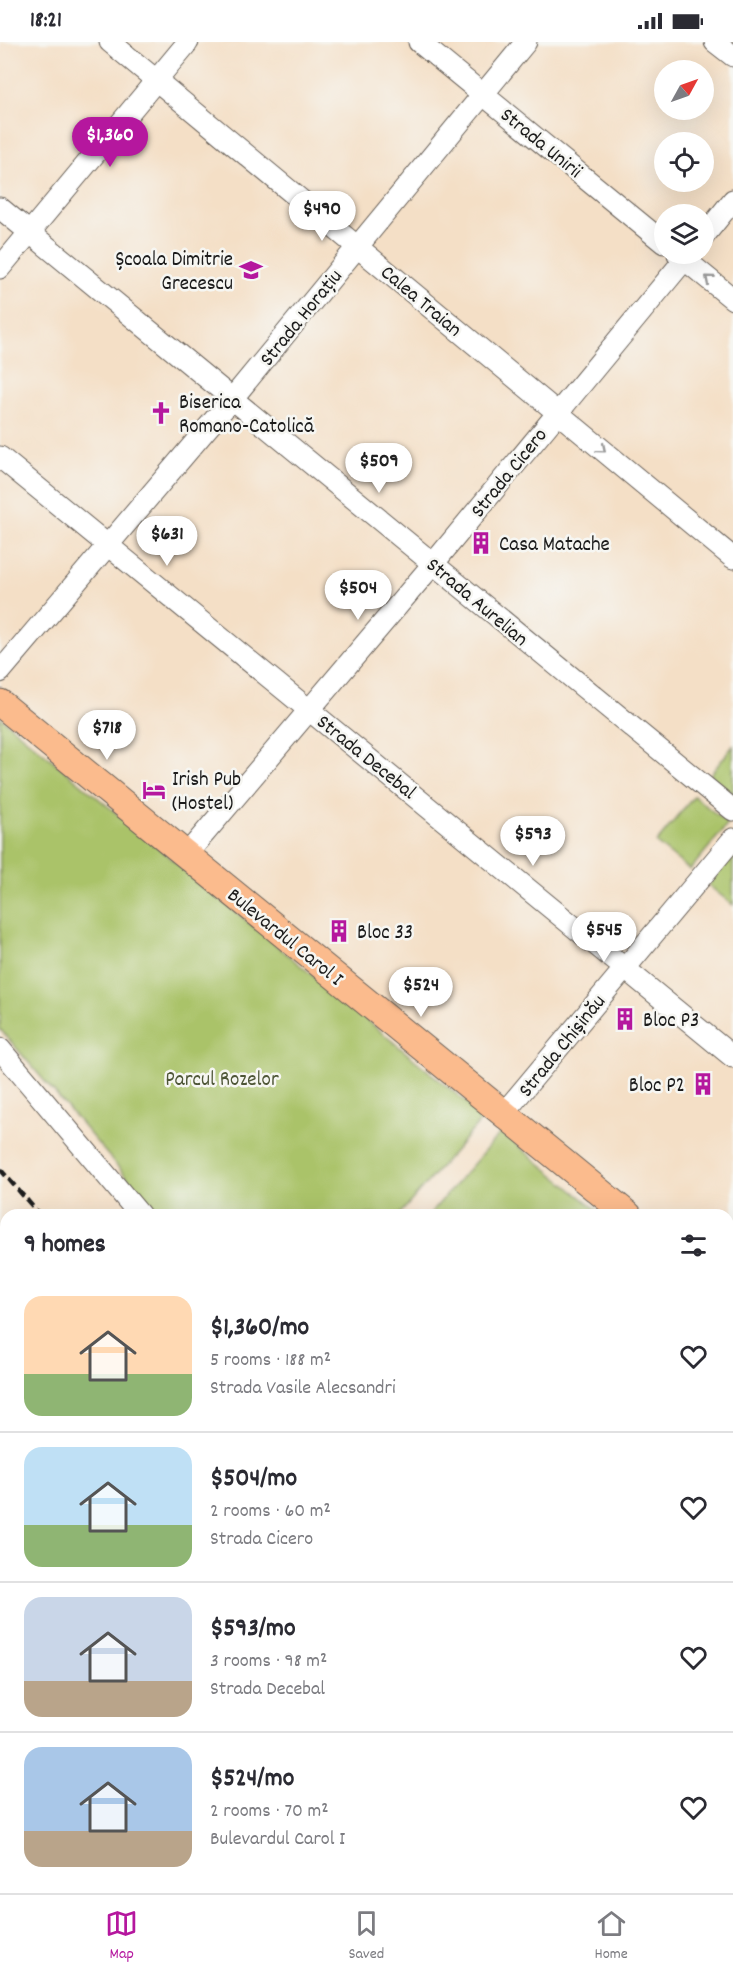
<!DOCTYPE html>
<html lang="en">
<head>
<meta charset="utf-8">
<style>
	:root { --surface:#fff; --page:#f2f2f3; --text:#2b2b33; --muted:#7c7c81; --line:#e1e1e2; --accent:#b5179e }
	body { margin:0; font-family:Dekko,sans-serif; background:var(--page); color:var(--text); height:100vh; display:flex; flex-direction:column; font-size:22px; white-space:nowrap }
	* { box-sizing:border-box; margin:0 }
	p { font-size:20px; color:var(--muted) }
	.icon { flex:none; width:33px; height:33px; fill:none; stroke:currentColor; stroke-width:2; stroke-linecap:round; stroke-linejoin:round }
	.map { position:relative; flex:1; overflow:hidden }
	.sheet { position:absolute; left:0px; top:1167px; width:734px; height:684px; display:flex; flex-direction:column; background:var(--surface); border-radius:18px 18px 0 0; box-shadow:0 6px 24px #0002 }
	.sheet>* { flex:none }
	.needle { width:39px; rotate:50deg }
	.buttons { position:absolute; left:654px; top:18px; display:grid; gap:12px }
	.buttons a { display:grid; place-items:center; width:60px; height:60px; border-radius:50%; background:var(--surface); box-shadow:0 6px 24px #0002; font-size:30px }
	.price { position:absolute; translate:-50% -51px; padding:0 14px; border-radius:21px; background:#fff; color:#222; font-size:20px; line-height:39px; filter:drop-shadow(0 2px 3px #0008) }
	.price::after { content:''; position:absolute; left:50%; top:36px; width:18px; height:14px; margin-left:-9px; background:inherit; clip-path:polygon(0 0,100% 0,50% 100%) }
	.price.active { background:var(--accent); color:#fff }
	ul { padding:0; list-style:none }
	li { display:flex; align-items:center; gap:18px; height:150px; padding:0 24px }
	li+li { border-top:2px solid var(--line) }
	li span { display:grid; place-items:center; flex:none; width:168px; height:120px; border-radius:18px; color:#555 }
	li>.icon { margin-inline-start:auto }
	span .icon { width:72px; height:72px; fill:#fffc; stroke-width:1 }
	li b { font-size:26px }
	h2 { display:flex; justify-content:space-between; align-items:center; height:72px; padding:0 24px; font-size:26px }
	.status { display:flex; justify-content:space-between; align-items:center; height:42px; padding:0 30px; background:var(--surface); direction:ltr }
	.status svg { height:16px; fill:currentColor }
	.tab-bar { display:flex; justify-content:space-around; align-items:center; height:84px; border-top:2px solid var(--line); background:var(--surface); font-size:16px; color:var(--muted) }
	.tab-bar a { display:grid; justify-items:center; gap:3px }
	.tab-bar .active { color:var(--accent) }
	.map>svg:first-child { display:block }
	.green { fill:#aac369; stroke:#637042; stroke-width:1.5 }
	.water { fill:#58b8d7; stroke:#3a6a7a; stroke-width:1.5 }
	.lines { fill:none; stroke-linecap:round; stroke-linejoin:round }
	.minor-casing { stroke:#686058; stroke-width:23 }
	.major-casing { stroke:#686058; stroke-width:29 }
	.minor { stroke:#fff; stroke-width:21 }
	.major { stroke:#fbbb8d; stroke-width:27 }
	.rail { stroke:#1c1c1c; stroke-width:4.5; stroke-dasharray:9 4.5; stroke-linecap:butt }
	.oneway { stroke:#999 }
	.labels { text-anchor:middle; stroke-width:5; stroke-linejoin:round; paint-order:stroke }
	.street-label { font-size:21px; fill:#1c1c1c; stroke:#f6f6f2 }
	.poi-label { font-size:21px; fill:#1c1c1c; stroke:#f6f6f2; text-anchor:start }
	.park-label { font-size:21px; fill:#4e5637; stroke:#f6f6f2 }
</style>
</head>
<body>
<div class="status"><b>18:21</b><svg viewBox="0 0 49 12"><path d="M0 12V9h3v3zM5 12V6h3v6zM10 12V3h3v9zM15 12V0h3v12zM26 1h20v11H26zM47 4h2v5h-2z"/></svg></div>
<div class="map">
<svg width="733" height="1851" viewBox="0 0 733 1851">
	<rect width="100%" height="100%" fill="#f6f6f2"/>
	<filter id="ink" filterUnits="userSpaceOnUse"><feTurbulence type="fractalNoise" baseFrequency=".0167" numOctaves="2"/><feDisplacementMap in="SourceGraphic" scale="12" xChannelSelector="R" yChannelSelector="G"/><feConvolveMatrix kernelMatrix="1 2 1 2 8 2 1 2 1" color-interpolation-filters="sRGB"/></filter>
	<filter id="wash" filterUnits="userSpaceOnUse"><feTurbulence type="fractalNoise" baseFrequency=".008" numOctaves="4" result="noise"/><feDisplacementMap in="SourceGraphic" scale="24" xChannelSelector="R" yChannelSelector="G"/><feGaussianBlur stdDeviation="1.35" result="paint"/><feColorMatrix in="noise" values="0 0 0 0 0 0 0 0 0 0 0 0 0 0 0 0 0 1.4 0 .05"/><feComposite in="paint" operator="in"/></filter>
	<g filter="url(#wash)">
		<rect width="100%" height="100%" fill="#f4dfc6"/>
		<g class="green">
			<path d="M0,675l484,400 -85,98h-240l-159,-186z"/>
			<path d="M733,704v48l-23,-19z"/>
			<path d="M694,754l34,28 -38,46 -34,-27z"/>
			<path d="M733,812v51l-25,-20z"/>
			<path d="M501,1090l96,78 6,5h-174z"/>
			<path d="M728,1277l5,4v207l-5,1z"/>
		</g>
		<path class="water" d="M0,1665l6,4v176h254l9,6h-269z"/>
	</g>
	<g filter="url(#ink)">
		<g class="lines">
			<g class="minor-casing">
				<g id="minor">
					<path d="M110,0l623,516"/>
					<path d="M419,0l245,201"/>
					<path d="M715,0l18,14"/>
					<path d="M0,166l733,602"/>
					<path d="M704,194l29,-36"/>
					<path d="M678,212l55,45"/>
					<path d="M0,226l188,-226"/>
					<path d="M0,415l733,600"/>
					<path d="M0,630l232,-273 294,-357"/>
					<path d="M187,812l246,-290 256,-310"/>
					<path d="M0,1007l140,166"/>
					<path d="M504,1071l229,-274"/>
					<path d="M728,1503l5,-1"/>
					<path d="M611,1845l3,6"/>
				</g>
			</g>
			<g class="major-casing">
				<g id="major">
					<path d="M0,661l628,512"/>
					<path d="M728,1256l5,4"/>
				</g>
			</g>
			<use href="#minor" class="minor"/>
			<use href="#major" class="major"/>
			<g class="rail">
				<path d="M0,1127l40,46"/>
				<path d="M558,1845l5,6"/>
			</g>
		</g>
		<defs><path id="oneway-chevron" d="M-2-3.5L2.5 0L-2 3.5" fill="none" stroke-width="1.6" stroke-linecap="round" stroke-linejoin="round" transform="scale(1.5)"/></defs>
		<g class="oneway">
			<use href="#oneway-chevron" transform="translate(709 237) rotate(-140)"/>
			<use href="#oneway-chevron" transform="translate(602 407) rotate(40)"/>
		</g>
	</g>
	<defs>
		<g id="school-bare" transform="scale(1.8)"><path d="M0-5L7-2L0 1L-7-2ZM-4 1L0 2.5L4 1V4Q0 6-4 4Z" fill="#b5179e" stroke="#f6f6f2" stroke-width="2.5" paint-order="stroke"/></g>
		<g id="church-bare" transform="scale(1.8)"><path d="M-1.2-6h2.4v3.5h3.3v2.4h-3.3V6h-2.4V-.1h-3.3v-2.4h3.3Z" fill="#b5179e" stroke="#f6f6f2" stroke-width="2.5" paint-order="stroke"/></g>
		<g id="building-bare" transform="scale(1.8)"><path d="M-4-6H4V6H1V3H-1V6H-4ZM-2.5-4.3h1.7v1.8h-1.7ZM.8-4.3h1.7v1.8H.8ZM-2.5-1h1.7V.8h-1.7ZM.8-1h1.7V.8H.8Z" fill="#b5179e" stroke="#f6f6f2" stroke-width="2.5" paint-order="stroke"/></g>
		<g id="hotel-bare" transform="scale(1.8)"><path d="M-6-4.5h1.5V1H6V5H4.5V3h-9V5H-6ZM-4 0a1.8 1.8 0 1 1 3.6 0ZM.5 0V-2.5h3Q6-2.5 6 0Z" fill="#b5179e" stroke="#f6f6f2" stroke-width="2.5" paint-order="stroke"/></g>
	</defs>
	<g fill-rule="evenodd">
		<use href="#school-bare" x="251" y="228"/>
		<use href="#church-bare" x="161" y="371"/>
		<use href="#building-bare" x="481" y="501"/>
		<use href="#hotel-bare" x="154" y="748"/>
		<use href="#building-bare" x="339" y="889"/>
		<use href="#building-bare" x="625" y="977"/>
		<use href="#building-bare" x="703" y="1042"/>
	</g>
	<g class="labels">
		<g class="street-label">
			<text transform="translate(542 100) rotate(39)" y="7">Strada Unirii</text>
			<text transform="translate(422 258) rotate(40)" y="7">Calea Traian</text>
			<text transform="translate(300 275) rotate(-51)" y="7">Strada Horațiu</text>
			<text transform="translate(508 430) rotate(-51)" y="7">Strada Cicero</text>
			<text transform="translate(478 559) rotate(40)" y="7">Strada Aurelian</text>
			<text transform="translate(367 714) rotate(39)" y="7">Strada Decebal</text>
			<text transform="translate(286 894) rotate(39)" y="7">Bulevardul Carol I</text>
			<text transform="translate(561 1003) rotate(-51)" y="7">Strada Chișinău</text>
		</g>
		<g class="poi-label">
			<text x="233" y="223" text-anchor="end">Școala Dimitrie<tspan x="233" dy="24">Grecescu</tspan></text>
			<text x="179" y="366">Biserica<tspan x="179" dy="24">Romano-Catolică</tspan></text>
			<text x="499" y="508">Casa Matache</text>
			<text x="172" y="743">Irish Pub<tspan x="172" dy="24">(Hostel)</tspan></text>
			<text x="357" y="896">Bloc 33</text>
			<text x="643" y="984">Bloc P3</text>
			<text x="685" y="1049" text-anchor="end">Bloc P2</text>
		</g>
		<g class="park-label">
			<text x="222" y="1043">Parcul Rozelor</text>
		</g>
	</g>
</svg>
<div class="buttons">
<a><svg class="needle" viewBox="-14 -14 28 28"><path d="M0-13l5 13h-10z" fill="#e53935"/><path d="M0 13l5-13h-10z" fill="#7c7c81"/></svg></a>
<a><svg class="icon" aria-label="locate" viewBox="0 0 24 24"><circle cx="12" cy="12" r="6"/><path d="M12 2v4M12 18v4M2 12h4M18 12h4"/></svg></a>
<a><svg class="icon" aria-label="layers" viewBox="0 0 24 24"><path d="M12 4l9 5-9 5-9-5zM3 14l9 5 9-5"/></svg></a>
</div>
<b class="price active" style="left:110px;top:126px">$1,360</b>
<b class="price" style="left:322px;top:200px">$490</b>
<b class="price" style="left:379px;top:452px">$509</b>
<b class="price" style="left:167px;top:525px">$631</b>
<b class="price" style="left:358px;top:579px">$504</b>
<b class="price" style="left:107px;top:719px">$718</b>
<b class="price" style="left:533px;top:825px">$593</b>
<b class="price" style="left:604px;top:921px">$545</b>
<b class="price" style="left:421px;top:976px">$524</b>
<section class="sheet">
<h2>9 homes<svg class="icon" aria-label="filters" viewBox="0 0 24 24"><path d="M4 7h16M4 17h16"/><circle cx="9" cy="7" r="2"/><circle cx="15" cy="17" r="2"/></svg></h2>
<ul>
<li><span style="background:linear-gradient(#ffd9b3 65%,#8fb573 0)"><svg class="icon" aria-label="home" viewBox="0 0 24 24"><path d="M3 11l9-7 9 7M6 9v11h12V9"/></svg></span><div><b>$1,360/mo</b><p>5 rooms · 188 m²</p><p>Strada Vasile Alecsandri</p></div><svg class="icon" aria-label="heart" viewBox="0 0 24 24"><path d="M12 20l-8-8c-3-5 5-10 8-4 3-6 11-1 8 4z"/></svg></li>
<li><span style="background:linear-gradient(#bfe0f5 65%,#8fb573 0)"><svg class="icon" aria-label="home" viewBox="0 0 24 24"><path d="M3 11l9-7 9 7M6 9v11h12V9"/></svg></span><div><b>$504/mo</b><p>2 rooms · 60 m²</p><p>Strada Cicero</p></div><svg class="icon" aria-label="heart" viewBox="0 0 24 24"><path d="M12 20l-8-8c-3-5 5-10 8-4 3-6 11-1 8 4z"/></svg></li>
<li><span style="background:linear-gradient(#c9d6e8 70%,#b9a48a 0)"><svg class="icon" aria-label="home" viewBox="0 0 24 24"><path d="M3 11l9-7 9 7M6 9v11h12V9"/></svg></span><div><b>$593/mo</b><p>3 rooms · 98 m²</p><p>Strada Decebal</p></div><svg class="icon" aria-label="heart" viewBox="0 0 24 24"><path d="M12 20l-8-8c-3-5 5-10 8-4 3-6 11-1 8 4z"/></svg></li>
<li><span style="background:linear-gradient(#a9c7e8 70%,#b9a48a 0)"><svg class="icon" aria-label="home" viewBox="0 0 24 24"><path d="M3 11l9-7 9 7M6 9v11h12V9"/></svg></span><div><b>$524/mo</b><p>2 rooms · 70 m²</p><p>Bulevardul Carol I</p></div><svg class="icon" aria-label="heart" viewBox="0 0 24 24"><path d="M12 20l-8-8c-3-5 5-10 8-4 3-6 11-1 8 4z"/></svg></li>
</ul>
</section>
</div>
<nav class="tab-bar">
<a class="active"><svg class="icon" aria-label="map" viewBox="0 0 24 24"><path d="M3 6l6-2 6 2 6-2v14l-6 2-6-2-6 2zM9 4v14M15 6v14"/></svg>Map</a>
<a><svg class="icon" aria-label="saved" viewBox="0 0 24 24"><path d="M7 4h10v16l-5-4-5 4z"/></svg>Saved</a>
<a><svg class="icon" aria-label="home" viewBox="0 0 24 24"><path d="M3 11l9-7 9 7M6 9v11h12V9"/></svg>Home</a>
</nav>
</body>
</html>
